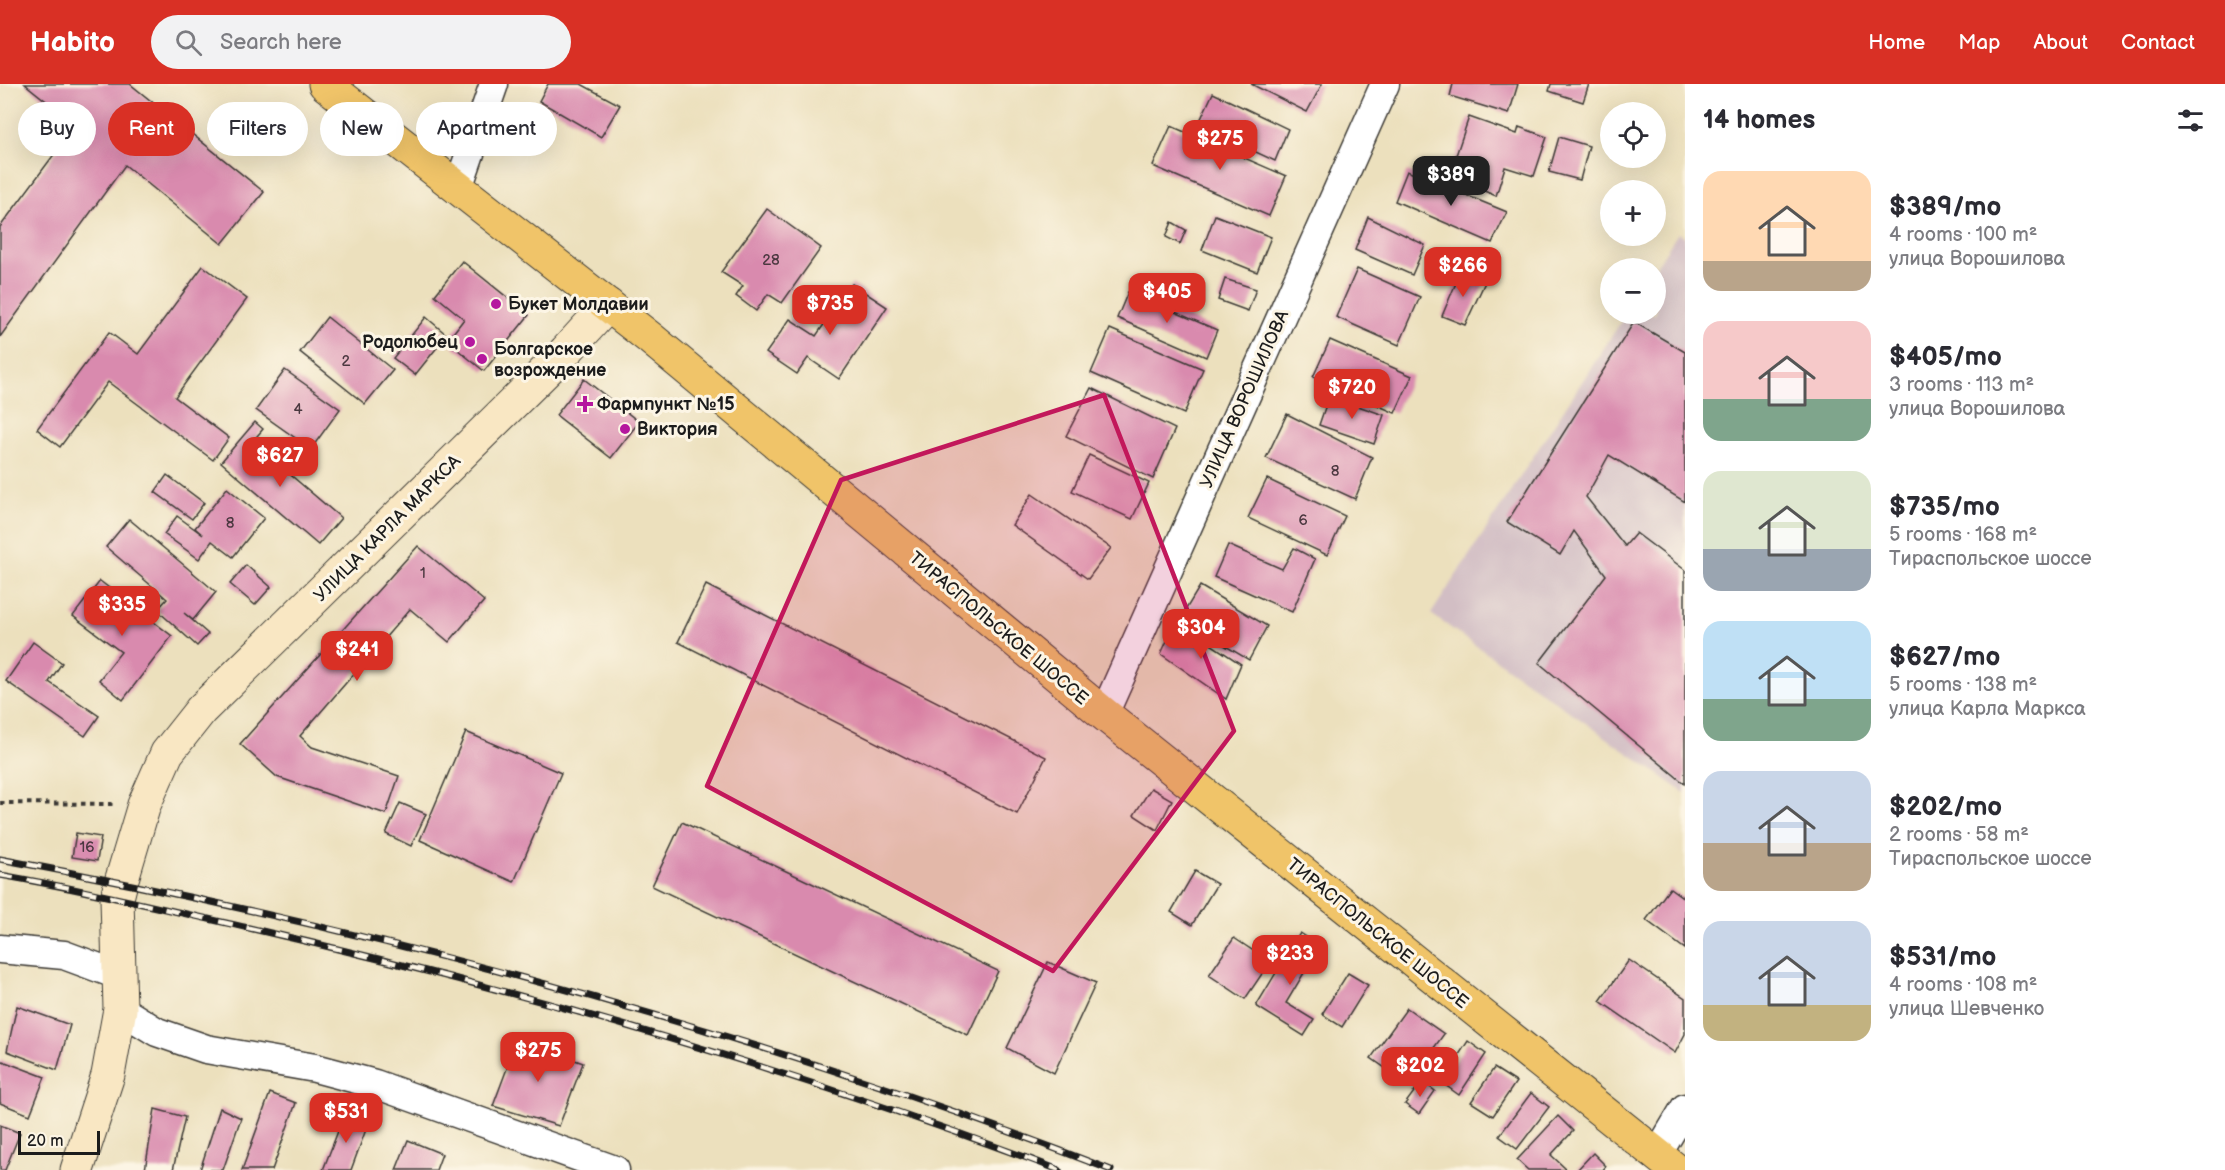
<!DOCTYPE html>
<html lang="en">
<head>
<meta charset="utf-8">
<style>
	:root { --surface:#fff; --page:#f2f2f3; --text:#2b2b33; --muted:#7c7c81; --accent:#d93025 }
	body { margin:0; font-family:"Balsamiq Sans",sans-serif; background:var(--page); color:var(--text); height:100vh; display:flex; flex-direction:column; font-size:22px; white-space:nowrap }
	* { box-sizing:border-box; margin:0 }
	p { font-size:20px; color:var(--muted) }
	.icon { flex:none; width:33px; height:33px; fill:none; stroke:currentColor; stroke-width:2; stroke-linecap:round; stroke-linejoin:round }
	.map { position:relative; flex:1; overflow:hidden }
	.details { display:flex; flex-direction:column; background:var(--surface); width:540px }
	.details>* { flex:none }
	.top-card { position:absolute; left:18px; top:18px; width:570px; height:54px; display:flex; gap:12px }
	.fabs { position:absolute; left:1600px; top:18px; display:grid; gap:12px }
	.fabs a { display:grid; place-items:center; width:66px; height:66px; border-radius:50%; background:var(--surface); box-shadow:0 6px 24px #0002; font-size:30px }
	.scale { position:absolute; left:18px; bottom:15px; width:82px; box-sizing:border-box; padding-left:6px; border:3px solid #1c1c1c; border-top:0; font-size:16px; line-height:21px; white-space:nowrap; color:#1c1c1c; -webkit-text-stroke:4px #fcf5e5; paint-order:stroke }
	.price { position:absolute; translate:-50% -51px; padding:0 14px; border-radius:12px; background:var(--accent); color:#fff; font-size:20px; line-height:39px; filter:drop-shadow(0 2px 3px #0008) }
	.price::after { content:''; position:absolute; left:50%; top:36px; width:18px; height:14px; margin-left:-9px; background:inherit; clip-path:polygon(0 0,100% 0,50% 100%) }
	.price.selected { background:#222; color:#fff }
	ul { padding:0; list-style:none }
	li { display:flex; align-items:center; gap:18px; height:150px; padding:0 18px }
	li span { display:grid; place-items:center; flex:none; width:168px; height:120px; border-radius:18px; color:#555 }
	li>.icon { margin-inline-start:auto }
	span .icon { width:72px; height:72px; fill:#fffc; stroke-width:1 }
	li b { font-size:26px }
	h2 { display:flex; justify-content:space-between; align-items:center; height:72px; padding:0 18px; font-size:26px }
	.chip { padding:0 21px; border-radius:27px; background:var(--surface); box-shadow:0 6px 24px #0002; font-size:21px; line-height:54px }
	.chip.selected { background:var(--accent); color:#fff }
	header { display:flex; align-items:center; gap:36px; box-sizing:border-box; height:84px; padding:0 30px; background:var(--accent); color:#fff }
	header strong { font-size:28px }
	nav { display:flex; gap:33px; margin-inline-start:auto; font-size:21px }
	.search { width:420px; height:54px; background:var(--page); display:flex; align-items:center; gap:15px; box-sizing:border-box; padding:0 21px; border-radius:33px; color:var(--muted); font-size:22px }
	main { display:flex; flex:1; min-height:0 }
	.map>svg:first-child { display:block }
	.industrial { fill:#d2bec4 }
	.building { fill:#d98aae }
	.lines { fill:none; stroke-linecap:round; stroke-linejoin:round }
	.street-casing { stroke:#3b3934; stroke-width:31 }
	.secondary-casing { stroke:#3b3934; stroke-width:35 }
	.primary-casing { stroke:#3b3934; stroke-width:35 }
	.path { stroke:#3b3934; stroke-width:4; stroke-dasharray:4.5 4.5; stroke-linecap:butt }
	.street { stroke:#fff; stroke-width:28 }
	.secondary { stroke:#f9e7c3; stroke-width:33 }
	.primary { stroke:#f0c469; stroke-width:33 }
	.rail-casing { stroke:#1c1c1c; stroke-width:7 }
	.rail { stroke:#fcf5e5; stroke-width:4.5; stroke-dasharray:14; stroke-linecap:butt }
	.marked { fill:#c2185b; fill-opacity:0.2; stroke:#c2185b; stroke-width:4.5; stroke-linejoin:round }
	.poi-dot { fill:#b5179e; stroke:#fcf5e5; stroke-width:2 }
	.labels { text-anchor:middle; stroke-width:6; stroke-linejoin:round; paint-order:stroke }
	.number-label { font-size:15px; fill:#4b3840 }
	.poi-label { font-size:18px; font-weight:bold; fill:#1c1c1c; stroke:#fcf5e5; text-anchor:start }
	.street-label { font-size:18px; fill:#1c1c1c; stroke:#fcf5e5 }
</style>
</head>
<body>
<header>
<strong>Habito</strong>
<div class="search"><svg class="icon" aria-label="search" viewBox="0 0 24 24"><circle cx="10" cy="10" r="6"/><path d="M15 15l6 6"/></svg>Search here</div>
<nav><a>Home</a><a>Map</a><a>About</a><a>Contact</a></nav>
</header>
<main>
<div class="map">
<svg width="1685" height="1086" viewBox="0 0 1685 1086">
	<rect width="100%" height="100%" fill="#fcf5e5"/>
	<filter id="ink" filterUnits="userSpaceOnUse"><feTurbulence type="fractalNoise" baseFrequency=".0167" numOctaves="2"/><feDisplacementMap in="SourceGraphic" scale="12" xChannelSelector="R" yChannelSelector="G"/><feConvolveMatrix kernelMatrix="1 2 1 2 8 2 1 2 1" color-interpolation-filters="sRGB"/></filter>
	<filter id="wash" filterUnits="userSpaceOnUse"><feTurbulence type="fractalNoise" baseFrequency=".008" numOctaves="4" result="noise"/><feDisplacementMap in="SourceGraphic" scale="24" xChannelSelector="R" yChannelSelector="G"/><feGaussianBlur stdDeviation="1.35" result="paint"/><feColorMatrix in="noise" values="0 0 0 0 0 0 0 0 0 0 0 0 0 0 0 0 0 1.4 0 .05"/><feComposite in="paint" operator="in"/></filter>
	<g filter="url(#wash)">
		<rect width="100%" height="100%" fill="#ece0bd"/>
		<path class="industrial" d="M1678,149l7,4v556l-254,-179 195,-300h30l-1,-46z"/>
		<g id="blocks">
			<g class="building">
				<path d="M25,0h105l134,108 -42,52 -97,-79 -125,172v-110l76,-102z"/>
				<path d="M548,0h33l39,21 -19,32 -62,-36z"/>
				<path d="M1251,0h71l-15,28z"/>
				<path d="M1453,0h65l-9,30 -59,-18z"/>
				<path d="M1551,0h38l-6,18 -34,-11z"/>
				<path d="M1213,9l75,36 -13,32 -77,-36z"/>
				<path d="M1469,33l48,17 2,-7 28,10 -13,39 -29,-9 -9,29 -47,-20z"/>
				<path d="M1171,42l115,50 -17,40 -116,-50z"/>
				<path d="M1559,53l30,9 -9,34 -31,-8z"/>
				<path d="M1407,87l100,41 -15,31 -97,-42z"/>
				<path d="M767,125l54,39 -39,55 -14,-9 -12,17 -20,-15 7,-10 -22,-14z"/>
				<path d="M1215,131l56,22 -14,35 -55,-22z"/>
				<path d="M1368,133l57,28 -13,30 -57,-25z"/>
				<path d="M1172,138l14,8 -6,14 -14,-7z"/>
				<path d="M462,177l67,54 -45,56 -37,-30 17,-22 -29,-24z"/>
				<path d="M203,182l44,33 -72,98 54,41 -16,22 -105,-78 -48,65 -23,-18 72,-97 29,22z"/>
				<path d="M1357,185l63,28 -21,48 -63,-28z"/>
				<path d="M1461,187l24,11 -20,43 -23,-9z"/>
				<path d="M1225,195l31,10 -8,22 -30,-11z"/>
				<path d="M852,200l35,23 -48,72 -31,-21 -11,16 -31,-21 24,-34 26,17z"/>
				<path d="M1128,208l89,38 -11,27 -89,-39z"/>
				<path d="M327,233l66,53 -28,34 -65,-52z"/>
				<path d="M426,233l21,18 -32,40 -22,-17z"/>
				<path d="M1634,238l51,30v150l-76,-47 -23,42 39,49 11,-13 49,37v214l-146,-121 67,-88 -32,-44 -14,24 -53,-33z"/>
				<path d="M1110,245l93,40 -19,45 -93,-41z"/>
				<path d="M1330,256l82,36 -17,37 -82,-36z"/>
				<path d="M285,286l55,39 -29,40 -55,-39z"/>
				<path d="M584,295l55,43 -28,36 -55,-43z"/>
				<path d="M1091,304l84,41 -22,50 -87,-43z"/>
				<path d="M1329,312l55,19 -10,29 -55,-19z"/>
				<path d="M1287,330l85,43 -17,42 -89,-41z"/>
				<path d="M255,338l8,7 -11,13 89,76 -23,27 -97,-83z"/>
				<path d="M1089,371l60,28 -17,36 -60,-28z"/>
				<path d="M167,391l37,28 -12,16 -37,-27z"/>
				<path d="M1267,395l78,37 -18,39 -79,-37z"/>
				<path d="M227,404l37,30 -31,39 -21,-16 -13,18 -35,-25 13,-18 26,19 -8,-7z"/>
				<path d="M1032,410l79,54 -23,31 -76,-54z"/>
				<path d="M129,435l87,73 -23,28 -9,-7 24,21 -11,12 -40,-36 10,-11 -61,-52z"/>
				<path d="M1228,461l54,24 12,-21 21,11 -23,53 -78,-35z"/>
				<path d="M418,462l66,55 -35,41 -39,-33 -110,127 12,11 87,29 -13,38 -109,-37 -37,-33z"/>
				<path d="M246,481l25,22 -16,18 -25,-21z"/>
				<path d="M100,497l72,55 -49,64 -24,-20 22,-28 -48,-36z"/>
				<path d="M706,501l340,172 -29,57 -339,-172z"/>
				<path d="M1200,502l67,40 -18,34 -69,-41z"/>
				<path d="M1176,537l65,43 -15,35 -65,-45z"/>
				<path d="M33,558l29,21 -13,19 50,34 -14,20 -79,-55z"/>
				<path d="M466,648l95,41 -47,109 -94,-42z"/>
				<path d="M1151,704l21,12 -15,30 -23,-15z"/>
				<path d="M400,719l26,11 -15,32 -25,-12z"/>
				<path d="M682,738l316,149 -30,64 -316,-149z"/>
				<path d="M76,749l25,4 -4,24 -25,-4z"/>
				<path d="M1195,787l22,13 -25,41 -21,-13z"/>
				<path d="M1670,804l15,11v50l-39,-29z"/>
				<path d="M1300,849l20,13 -34,57 28,17 -10,16 -48,-30z"/>
				<path d="M1234,854l36,24 -25,37 -36,-24z"/>
				<path d="M1629,876l56,38v36l-10,19 -75,-52z"/>
				<path d="M1048,878l48,21 -42,90 -47,-25z"/>
				<path d="M1348,889l20,12 -26,42 -20,-13z"/>
				<path d="M17,922l53,19 -13,45 -50,-19z"/>
				<path d="M1407,924l37,26 -36,50 -37,-26z"/>
				<path d="M518,955l65,24 -24,63 -66,-20z"/>
				<path d="M1468,957l18,13 -27,41 -18,-13z"/>
				<path d="M0,976l45,17 -15,38 -30,-12z"/>
				<path d="M1494,984l22,14 -23,34 -22,-14z"/>
				<path d="M1422,997l13,10 -16,23 -14,-10z"/>
				<path d="M270,1009l26,10 -24,67h-30z"/>
				<path d="M1531,1009l18,14 -32,42 -18,-13z"/>
				<path d="M220,1024l21,10 -18,52h-23z"/>
				<path d="M155,1025l30,8 -12,53h-28z"/>
				<path d="M345,1029l23,11 -17,46h-28z"/>
				<path d="M1558,1032l15,15 -22,24 16,15h-39l-11,-10z"/>
				<path d="M0,1041l20,8 -15,37h-5z"/>
				<path d="M408,1056l34,14 -6,16h-40z"/>
				<path d="M1593,1069l13,13 -3,4h-26z"/>
			</g>
		</g>
	</g>
	<g filter="url(#ink)">
		<use href="#blocks" fill-opacity="0" stroke="#3b3934" stroke-width="1.5"/>
		<g class="lines">
			<g class="street-casing">
				<g id="street">
					<path d="M458,104l36,-104"/>
					<path d="M1104,630l281,-630"/>
					<path d="M0,865l64,6 54,20"/>
					<path d="M120,925l37,23 49,17 109,19 60,16 240,86"/>
					<path d="M1657,1071l28,-47"/>
				</g>
			</g>
			<g class="secondary-casing">
				<path id="secondary" d="M77,1086l31,-95 12,-66 -3,-111 4,-16 23,-77 23,-52 34,-43 365,-359 42,-46"/>
			</g>
			<g class="primary-casing">
				<path id="primary" d="M325,0l325,254 454,376 572,456"/>
			</g>
			<path class="path" d="M0,719l113,1"/>
			<use href="#street" class="street"/>
			<use href="#secondary" class="secondary"/>
			<use href="#primary" class="primary"/>
			<g class="rail-casing">
				<g id="rail">
					<path d="M0,775c379,71 751,171 1111,311"/>
					<path d="M0,791c84,14 166,35 249,53 275,63 546,142 810,242"/>
				</g>
			</g>
			<use href="#rail" class="rail"/>
		</g>
	</g>
	<path class="marked" d="M1104,311l130,336 -181,240 -346,-185 134,-306z"/>
	<g class="poi-dot">
		<circle cx="496" cy="220" r="6"/>
		<circle cx="470" cy="258" r="6"/>
		<circle cx="482" cy="275" r="6"/>
		<path d="M582 311h6v6h6v6h-6v6h-6v-6h-6v-6h6z"/>
		<circle cx="625" cy="345" r="6"/>
	</g>
	<g class="labels">
		<g class="number-label">
			<text x="771" y="181">28</text>
			<text x="346" y="282">2</text>
			<text x="298" y="330">4</text>
			<text x="1335" y="392">8</text>
			<text x="1303" y="441">6</text>
			<text x="230" y="444">8</text>
			<text x="423" y="494">1</text>
			<text x="87" y="768">16</text>
		</g>
		<g class="poi-label">
			<text x="508" y="226">Букет Молдавии</text>
			<text x="458" y="264" text-anchor="end">Родолюбец</text>
			<text x="494" y="271">Болгарское<tspan x="494" dy="21">возрождение</tspan></text>
			<text x="597" y="326">Фармпункт №15</text>
			<text x="637" y="351">Виктория</text>
		</g>
		<g class="street-label">
			<text transform="translate(1244 315) rotate(-66)" y="6">УЛИЦА ВОРОШИЛОВА</text>
			<text transform="translate(387 444) rotate(-45)" y="6">УЛИЦА КАРЛА МАРКСА</text>
			<text transform="translate(999 544) rotate(40)" y="6">ТИРАСПОЛЬСКОЕ ШОССЕ</text>
			<text transform="translate(1378 849) rotate(39)" y="6">ТИРАСПОЛЬСКОЕ ШОССЕ</text>
		</g>
	</g>
</svg>
<div class="fabs">
<a><svg class="icon" aria-label="locate" viewBox="0 0 24 24"><circle cx="12" cy="12" r="6"/><path d="M12 2v4M12 18v4M2 12h4M18 12h4"/></svg></a>
<a>+</a>
<a>−</a>
</div>
<div class="scale">20 m</div>
<b class="price" style="left:1220px;top:87px">$275</b>
<b class="price selected" style="left:1451px;top:123px">$389</b>
<b class="price" style="left:1463px;top:214px">$266</b>
<b class="price" style="left:1167px;top:240px">$405</b>
<b class="price" style="left:830px;top:252px">$735</b>
<b class="price" style="left:1352px;top:336px">$720</b>
<b class="price" style="left:280px;top:404px">$627</b>
<b class="price" style="left:122px;top:553px">$335</b>
<b class="price" style="left:1201px;top:576px">$304</b>
<b class="price" style="left:357px;top:598px">$241</b>
<b class="price" style="left:1290px;top:902px">$233</b>
<b class="price" style="left:538px;top:999px">$275</b>
<b class="price" style="left:1420px;top:1014px">$202</b>
<b class="price" style="left:346px;top:1060px">$531</b>
<div class="top-card">
<a class="chip">Buy</a>
<a class="chip selected">Rent</a>
<a class="chip">Filters</a>
<a class="chip">New</a>
<a class="chip">Apartment</a>
</div>
</div>
<section class="details">
<h2>14 homes<svg class="icon" aria-label="filters" viewBox="0 0 24 24"><path d="M4 7h16M4 17h16"/><circle cx="9" cy="7" r="2"/><circle cx="15" cy="17" r="2"/></svg></h2>
<ul>
<li><span style="background:linear-gradient(#ffd9b3 75%,#b9a48a 0)"><svg class="icon" aria-label="home" viewBox="0 0 24 24"><path d="M3 11l9-7 9 7M6 9v11h12V9"/></svg></span><div><b>$389/mo</b><p>4 rooms · 100 m²</p><p>улица Ворошилова</p></div></li>
<li><span style="background:linear-gradient(#f6c9c9 65%,#7fa58c 0)"><svg class="icon" aria-label="home" viewBox="0 0 24 24"><path d="M3 11l9-7 9 7M6 9v11h12V9"/></svg></span><div><b>$405/mo</b><p>3 rooms · 113 m²</p><p>улица Ворошилова</p></div></li>
<li><span style="background:linear-gradient(#dfe7d0 65%,#9aa5b1 0)"><svg class="icon" aria-label="home" viewBox="0 0 24 24"><path d="M3 11l9-7 9 7M6 9v11h12V9"/></svg></span><div><b>$735/mo</b><p>5 rooms · 168 m²</p><p>Тираспольское шоссе</p></div></li>
<li><span style="background:linear-gradient(#bfe0f5 65%,#7fa58c 0)"><svg class="icon" aria-label="home" viewBox="0 0 24 24"><path d="M3 11l9-7 9 7M6 9v11h12V9"/></svg></span><div><b>$627/mo</b><p>5 rooms · 138 m²</p><p>улица Карла Маркса</p></div></li>
<li><span style="background:linear-gradient(#c9d6e8 60%,#b9a48a 0)"><svg class="icon" aria-label="home" viewBox="0 0 24 24"><path d="M3 11l9-7 9 7M6 9v11h12V9"/></svg></span><div><b>$202/mo</b><p>2 rooms · 58 m²</p><p>Тираспольское шоссе</p></div></li>
<li><span style="background:linear-gradient(#c9d6e8 70%,#c2b280 0)"><svg class="icon" aria-label="home" viewBox="0 0 24 24"><path d="M3 11l9-7 9 7M6 9v11h12V9"/></svg></span><div><b>$531/mo</b><p>4 rooms · 108 m²</p><p>улица Шевченко</p></div></li>
</ul>
</section>
</main>
</body>
</html>
